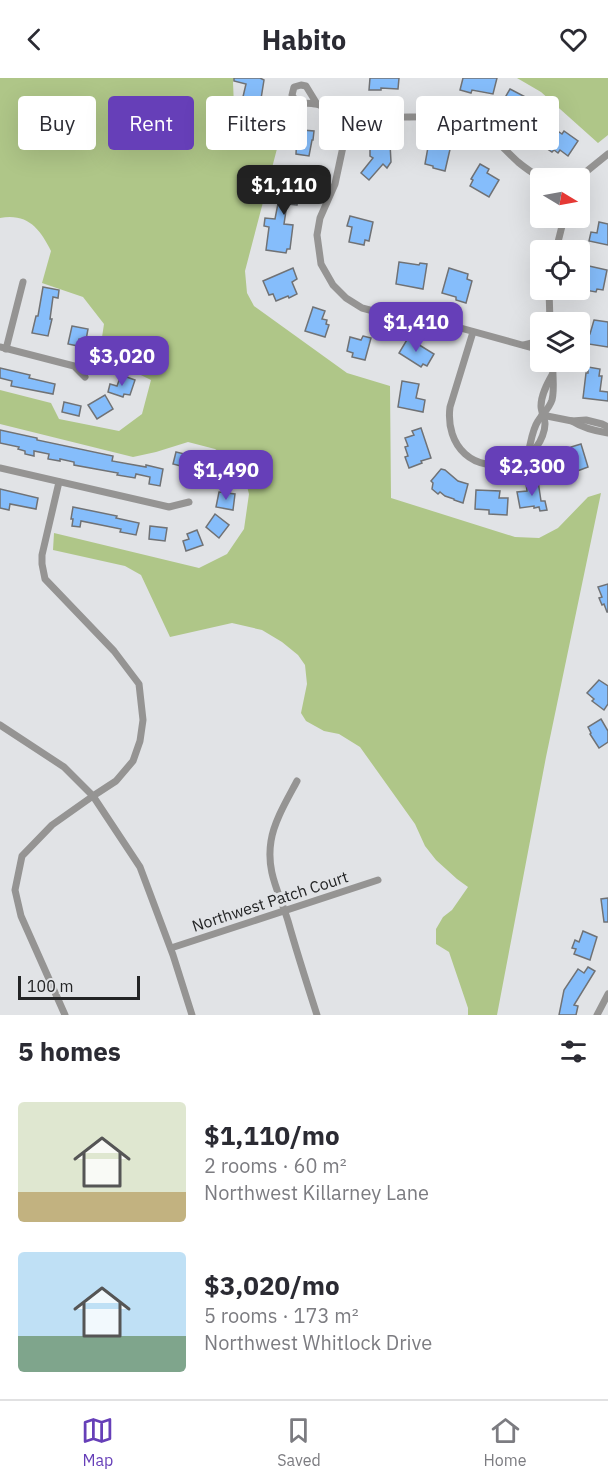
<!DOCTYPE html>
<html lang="en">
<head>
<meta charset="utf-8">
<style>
	:root { --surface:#fff; --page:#f7f7f7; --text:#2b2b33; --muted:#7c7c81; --line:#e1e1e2; --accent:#663fb8 }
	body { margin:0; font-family:"IBM Plex Sans",sans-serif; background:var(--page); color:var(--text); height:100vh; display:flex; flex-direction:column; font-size:22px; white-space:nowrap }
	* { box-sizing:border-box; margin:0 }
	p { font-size:20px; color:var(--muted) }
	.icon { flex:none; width:33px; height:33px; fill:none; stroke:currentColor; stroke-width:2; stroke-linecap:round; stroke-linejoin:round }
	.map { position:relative; height:937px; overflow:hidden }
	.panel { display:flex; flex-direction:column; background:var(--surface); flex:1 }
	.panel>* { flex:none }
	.guide { position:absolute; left:18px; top:18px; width:573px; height:54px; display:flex; gap:12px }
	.needle { width:39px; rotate:100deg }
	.fabs { position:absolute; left:530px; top:90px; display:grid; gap:12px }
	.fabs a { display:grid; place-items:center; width:60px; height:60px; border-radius:6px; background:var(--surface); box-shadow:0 6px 24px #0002; font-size:30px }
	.scale { position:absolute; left:18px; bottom:15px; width:122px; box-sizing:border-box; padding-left:6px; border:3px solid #232425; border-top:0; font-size:16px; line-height:21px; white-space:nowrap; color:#232425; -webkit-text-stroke:4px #e1e3e6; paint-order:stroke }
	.price { position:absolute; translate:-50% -51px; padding:0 14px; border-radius:12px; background:var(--accent); color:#fff; font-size:20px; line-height:39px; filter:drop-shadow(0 2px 3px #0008) }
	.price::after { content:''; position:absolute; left:50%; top:36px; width:18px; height:14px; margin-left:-9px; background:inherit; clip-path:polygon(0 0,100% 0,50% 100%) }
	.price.current { background:#222; color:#fff }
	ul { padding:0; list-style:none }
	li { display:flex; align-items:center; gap:18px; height:150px; padding:0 18px }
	li span { display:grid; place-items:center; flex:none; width:168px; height:120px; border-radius:6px; color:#555 }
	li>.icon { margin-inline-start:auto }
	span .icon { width:72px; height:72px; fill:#fffc; stroke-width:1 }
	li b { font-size:26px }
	h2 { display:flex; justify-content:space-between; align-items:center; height:72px; padding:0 18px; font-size:26px }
	.pill { padding:0 21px; border-radius:6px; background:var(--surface); box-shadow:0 6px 24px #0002; font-size:21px; line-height:54px }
	.pill.current { background:var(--accent); color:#fff }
	header { display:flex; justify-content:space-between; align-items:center; height:78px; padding:0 18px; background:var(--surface); font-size:27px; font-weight:700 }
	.tabs { display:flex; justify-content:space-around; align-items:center; height:84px; border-top:2px solid var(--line); background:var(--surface); font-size:16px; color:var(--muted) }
	.tabs a { display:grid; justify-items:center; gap:3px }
	.tabs .current { color:var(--accent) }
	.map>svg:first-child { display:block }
	.green { fill:#afc688 }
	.building { fill:#85bdfb; stroke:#707275; stroke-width:1.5 }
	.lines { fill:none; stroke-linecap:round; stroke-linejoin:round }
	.street { stroke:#959493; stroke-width:7 }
	.labels { text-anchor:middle; stroke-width:6; stroke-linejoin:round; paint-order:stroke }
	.street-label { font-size:16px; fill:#232425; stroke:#e1e3e6 }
</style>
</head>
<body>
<header><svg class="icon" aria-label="back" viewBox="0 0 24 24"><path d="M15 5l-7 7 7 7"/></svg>Habito<svg class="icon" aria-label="heart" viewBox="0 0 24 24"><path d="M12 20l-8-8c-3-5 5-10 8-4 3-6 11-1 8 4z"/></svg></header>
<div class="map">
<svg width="608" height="937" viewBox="0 0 608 937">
	<rect width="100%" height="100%" fill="#e1e3e6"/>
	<g class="green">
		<path d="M0,0h234l-1,4 1,25 9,6 36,-4 5,13 -39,149 2,22 7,13 93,67 43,13 1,112 124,39 24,1 19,-10 30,-31 13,-4 -55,264 -49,258h-29v-7l-19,-56 -13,-8v-15l7,-12 9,-7 16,-23 -11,-8 -21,-19 -11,-14 -10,-22 -55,-77 -21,-13 -15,-3 -18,-10 -5,-8 6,-29 -2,-19 -7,-10 -16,-13 -20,-12 -30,-7 -62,14 -29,-62 -16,-9 -72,-16 1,-17 145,35 28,-14 17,-25 5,-35 -7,-27 -27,-18 -27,-7 -32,10 -23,5 -133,-33v-34l51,13 8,16 60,12 23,-17 9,-34 -45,-22 -5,-14 3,-20 -21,-27 -41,-14 9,-32c-11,-22 -23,-38 -51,-33z"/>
		<path d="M517,0h91v57l-10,8 -57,-51z"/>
	</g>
	<g class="building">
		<path d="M234,0h26l4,2 -4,25 -18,-4 4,-17 -12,-3z"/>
		<path d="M370,0h29l-1,11 -17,-1v2h-12z"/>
		<path d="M463,0h34l-4,16 -21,-4 -1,3 -11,-3z"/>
		<path d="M510,11l25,13 -9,17 -14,-7 -1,2 -12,-6z"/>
		<path d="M549,47l13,9 2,-3 14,10 -10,15 -8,-6 -2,3 -4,-3 -2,2 -15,-10z"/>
		<path d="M302,52l12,1 -1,9h-1l-3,16 -13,-2 1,-21 4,1z"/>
		<path d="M374,65l16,1 1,18 -4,6 -4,-4 -14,16 -8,-7 12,-15 -3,-2v-9h5z"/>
		<path d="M440,65l11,2 -6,26 -12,-3v-2l-8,-2 3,-17 11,2z"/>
		<path d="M480,86l9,5 -2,4 12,7 -10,17 -19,-11 3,-6 -2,-1z"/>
		<path d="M293,97l13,2 -2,10 -4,-1 -3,19 -10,-1 -3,20 9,1 -3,24h-3l-1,4 -20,-3 3,-23 -5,-1 1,-8 10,1 8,-41 9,2z"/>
		<path d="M350,138l23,6 -4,19 -4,-1 -1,5 -15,-3 3,-15 -5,-1z"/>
		<path d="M599,144l9,2v21l-19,-4 2,-9 6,1z"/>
		<path d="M399,184l20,3 1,-2 7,1 -4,25 -27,-5z"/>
		<path d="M589,188l18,4 -4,20 -6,-1 -1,3 -17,-3 1,-11 6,1z"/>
		<path d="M293,190l4,11 -5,3 5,12 -8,4 -1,-2 -12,5 -3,-7 -4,1 -6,-14z"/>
		<path d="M449,190l19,6 -1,5 5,2 -6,22 -10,-3v-3l-14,-4z"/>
		<path d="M43,209l16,3 -1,8 -5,-1 -3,22h2l-4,17 -16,-3 4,-17h2z"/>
		<path d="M313,229l12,4 -3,8 5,1 -1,4 3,1 -4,12 -20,-6z"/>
		<path d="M594,242l14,2v25l-26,-4 2,-10 6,1z"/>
		<path d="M72,248l16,3 -2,11 -7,-1 -1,7 -10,-2z"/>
		<path d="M363,258l8,2 -6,22 -13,-3 1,-4 -6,-2 3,-14 11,3z"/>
		<path d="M408,260l26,16 -7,12 -4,-2 -2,3 -22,-14z"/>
		<path d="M588,289l12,2 -1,7h3l-2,15 8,1v9l-25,-3 3,-25h2z"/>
		<path d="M0,290l30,7 -1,3 26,6 -2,10 -42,-8 1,-5 -12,-3z"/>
		<path d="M121,297l14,5 -5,15 -6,-1 -1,3 -15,-5 2,-8 7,2z"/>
		<path d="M402,303l17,3 -3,14 9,2 -2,12 -25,-5z"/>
		<path d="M105,317l8,14 -16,10 -9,-14z"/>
		<path d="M64,324l17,4 -2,10 -17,-4z"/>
		<path d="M421,350l10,30 -10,3 1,2 -13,5 -4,-11 3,-1 -3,-9 3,-1 -3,-8 9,-3 -2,-4z"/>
		<path d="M0,352l37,8v2l76,16 -1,5 34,6v-2l17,4 -3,17 -11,-2 1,-7 -14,-3 -1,4 -18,-3 1,-2 -44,-8v-3l-14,-3v2l-12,-2 1,-5 -15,-3v5l-9,-2v-3l-7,-2 1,-2 -19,-4z"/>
		<path d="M581,366l7,23 -16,6 1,4 -6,2 -1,-5 -6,2 -2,-8 5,-1 -2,-6 13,-4 -3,-10z"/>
		<path d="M176,374l17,4 -3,16 -10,-2 1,-4 -8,-2z"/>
		<path d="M205,381l18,12 -8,13 -19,-12z"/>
		<path d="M441,391l4,1 13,11 10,3 -5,19 -9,-3v-1l-9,-3 -5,-4 -2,2 -6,-5 1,-6 -2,-2z"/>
		<path d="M538,403l3,20h4l2,9 -7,1 -1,-4 -5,1v-2l-14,2 -3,-16 10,-1 -1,-8z"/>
		<path d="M0,411l38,9 -2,11 -26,-5 -1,6 -9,-2z"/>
		<path d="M476,412l24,1 -1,7h9l-1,17 -18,-1v-4l-14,-1z"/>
		<path d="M219,414l16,2 -2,16 -17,-3z"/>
		<path d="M73,429l44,9 -1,2 23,5 -3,12 -16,-3 1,-3 -40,-8 -1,6 -8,-1 1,-7h-2z"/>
		<path d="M215,436l14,11 -10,13 -13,-11z"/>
		<path d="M150,448l17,2 -2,13 -16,-2z"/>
		<path d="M197,452l6,15 -17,6 -3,-10 6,-2 -2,-5z"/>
		<path d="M608,506v28h-1l-3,-8 -2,1 -3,-7 3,-1 -4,-10z"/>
		<path d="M599,602l9,6v18l-4,6 -12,-9 2,-2 -7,-6z"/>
		<path d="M601,641l7,12v11l-9,6 -9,-14 1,-1 -3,-6z"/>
		<path d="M608,820v24h-4l-3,-23z"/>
		<path d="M583,853l14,6 -7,23 -16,-6 2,-5 -4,-1 3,-8 4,2z"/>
		<path d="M588,889l7,4 -21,34 4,1 -2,9h-17l5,-25 14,-21 6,4z"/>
	</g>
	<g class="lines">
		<g class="street">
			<path d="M317,26l-11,-18 -5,-1 -7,2 -2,8c5,11 13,7 23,9 4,0 8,3 13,5 13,3 27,6 40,7 28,3 55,-1 83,2 32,3 45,24 67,44 7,6 15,11 22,16"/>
			<path d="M350,36l-15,70 -15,34 -3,17 4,29 12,21 13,13 16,10 19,5 36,3 123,34"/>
			<path d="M579,104l8,-11 21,-17"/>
			<path d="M556,172l8,-32"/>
			<path d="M549,212l1,32"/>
			<path d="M473,254l-23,75c-5,39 24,68 63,54 8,-3 18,-8 24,-15 4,-5 8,-15 8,-22 0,-6 -4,-12 -4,-18 0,-11 6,-22 11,-31"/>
			<path d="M524,267l16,-4"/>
			<path d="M0,269l74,19 11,11"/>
			<path d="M6,271l17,-67"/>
			<path d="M542,337l30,6 14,-1 16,4 6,3"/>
			<path d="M572,343c11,7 23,10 36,12"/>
			<path d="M528,375c3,-10 4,-23 10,-32 5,-8 11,-12 14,-21 3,-11 0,-26 1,-38"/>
			<path d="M0,390l169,39 20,-5"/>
			<path d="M59,404l-17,73v9l3,15 69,72 25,33 4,36 -3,21 -7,20 -17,20 -23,15 -41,29 -30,31 -7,34 6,26 44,99"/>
			<path d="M0,647l64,42 29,29 47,71 33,88 19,60"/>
			<path d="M297,703c-9,17 -23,40 -26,60 -5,31 8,51 17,80 9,32 19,63 29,94"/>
			<path d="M171,870l207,-68"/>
			<path d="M597,937l11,-21"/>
		</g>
	</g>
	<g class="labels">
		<g class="street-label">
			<text transform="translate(270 823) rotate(-18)" y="6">Northwest Patch Court</text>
		</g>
	</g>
</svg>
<div class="fabs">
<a><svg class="needle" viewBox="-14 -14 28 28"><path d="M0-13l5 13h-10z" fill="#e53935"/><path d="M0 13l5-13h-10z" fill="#7c7c81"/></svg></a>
<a><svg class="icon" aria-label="locate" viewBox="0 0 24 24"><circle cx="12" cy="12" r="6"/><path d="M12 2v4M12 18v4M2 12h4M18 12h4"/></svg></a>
<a><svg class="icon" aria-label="layers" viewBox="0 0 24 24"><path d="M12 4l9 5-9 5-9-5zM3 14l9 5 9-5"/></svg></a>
</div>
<div class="scale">100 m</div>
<b class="price current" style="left:284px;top:138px">$1,110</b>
<b class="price" style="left:416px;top:275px">$1,410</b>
<b class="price" style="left:122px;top:309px">$3,020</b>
<b class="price" style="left:532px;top:419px">$2,300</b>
<b class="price" style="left:226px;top:423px">$1,490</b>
<div class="guide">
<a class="pill">Buy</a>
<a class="pill current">Rent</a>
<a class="pill">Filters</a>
<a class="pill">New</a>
<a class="pill">Apartment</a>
</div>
</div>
<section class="panel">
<h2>5 homes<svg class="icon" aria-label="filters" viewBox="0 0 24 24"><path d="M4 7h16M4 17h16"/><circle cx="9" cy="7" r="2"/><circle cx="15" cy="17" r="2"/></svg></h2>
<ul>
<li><span style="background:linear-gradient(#dfe7d0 75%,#c2b280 0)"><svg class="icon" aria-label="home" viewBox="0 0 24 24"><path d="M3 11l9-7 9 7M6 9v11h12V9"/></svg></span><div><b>$1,110/mo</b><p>2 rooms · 60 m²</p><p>Northwest Killarney Lane</p></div></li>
<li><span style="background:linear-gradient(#bfe0f5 70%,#7fa58c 0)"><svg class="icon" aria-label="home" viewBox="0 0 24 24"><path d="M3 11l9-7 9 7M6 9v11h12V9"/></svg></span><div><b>$3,020/mo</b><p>5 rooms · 173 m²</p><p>Northwest Whitlock Drive</p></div></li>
</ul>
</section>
<nav class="tabs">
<a class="current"><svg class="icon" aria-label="map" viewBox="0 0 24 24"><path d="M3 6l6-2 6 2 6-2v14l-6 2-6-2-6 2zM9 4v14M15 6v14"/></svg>Map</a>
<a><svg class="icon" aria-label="saved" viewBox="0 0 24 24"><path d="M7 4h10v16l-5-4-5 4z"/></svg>Saved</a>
<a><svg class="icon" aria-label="home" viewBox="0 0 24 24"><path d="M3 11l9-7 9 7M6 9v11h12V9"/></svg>Home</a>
</nav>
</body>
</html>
